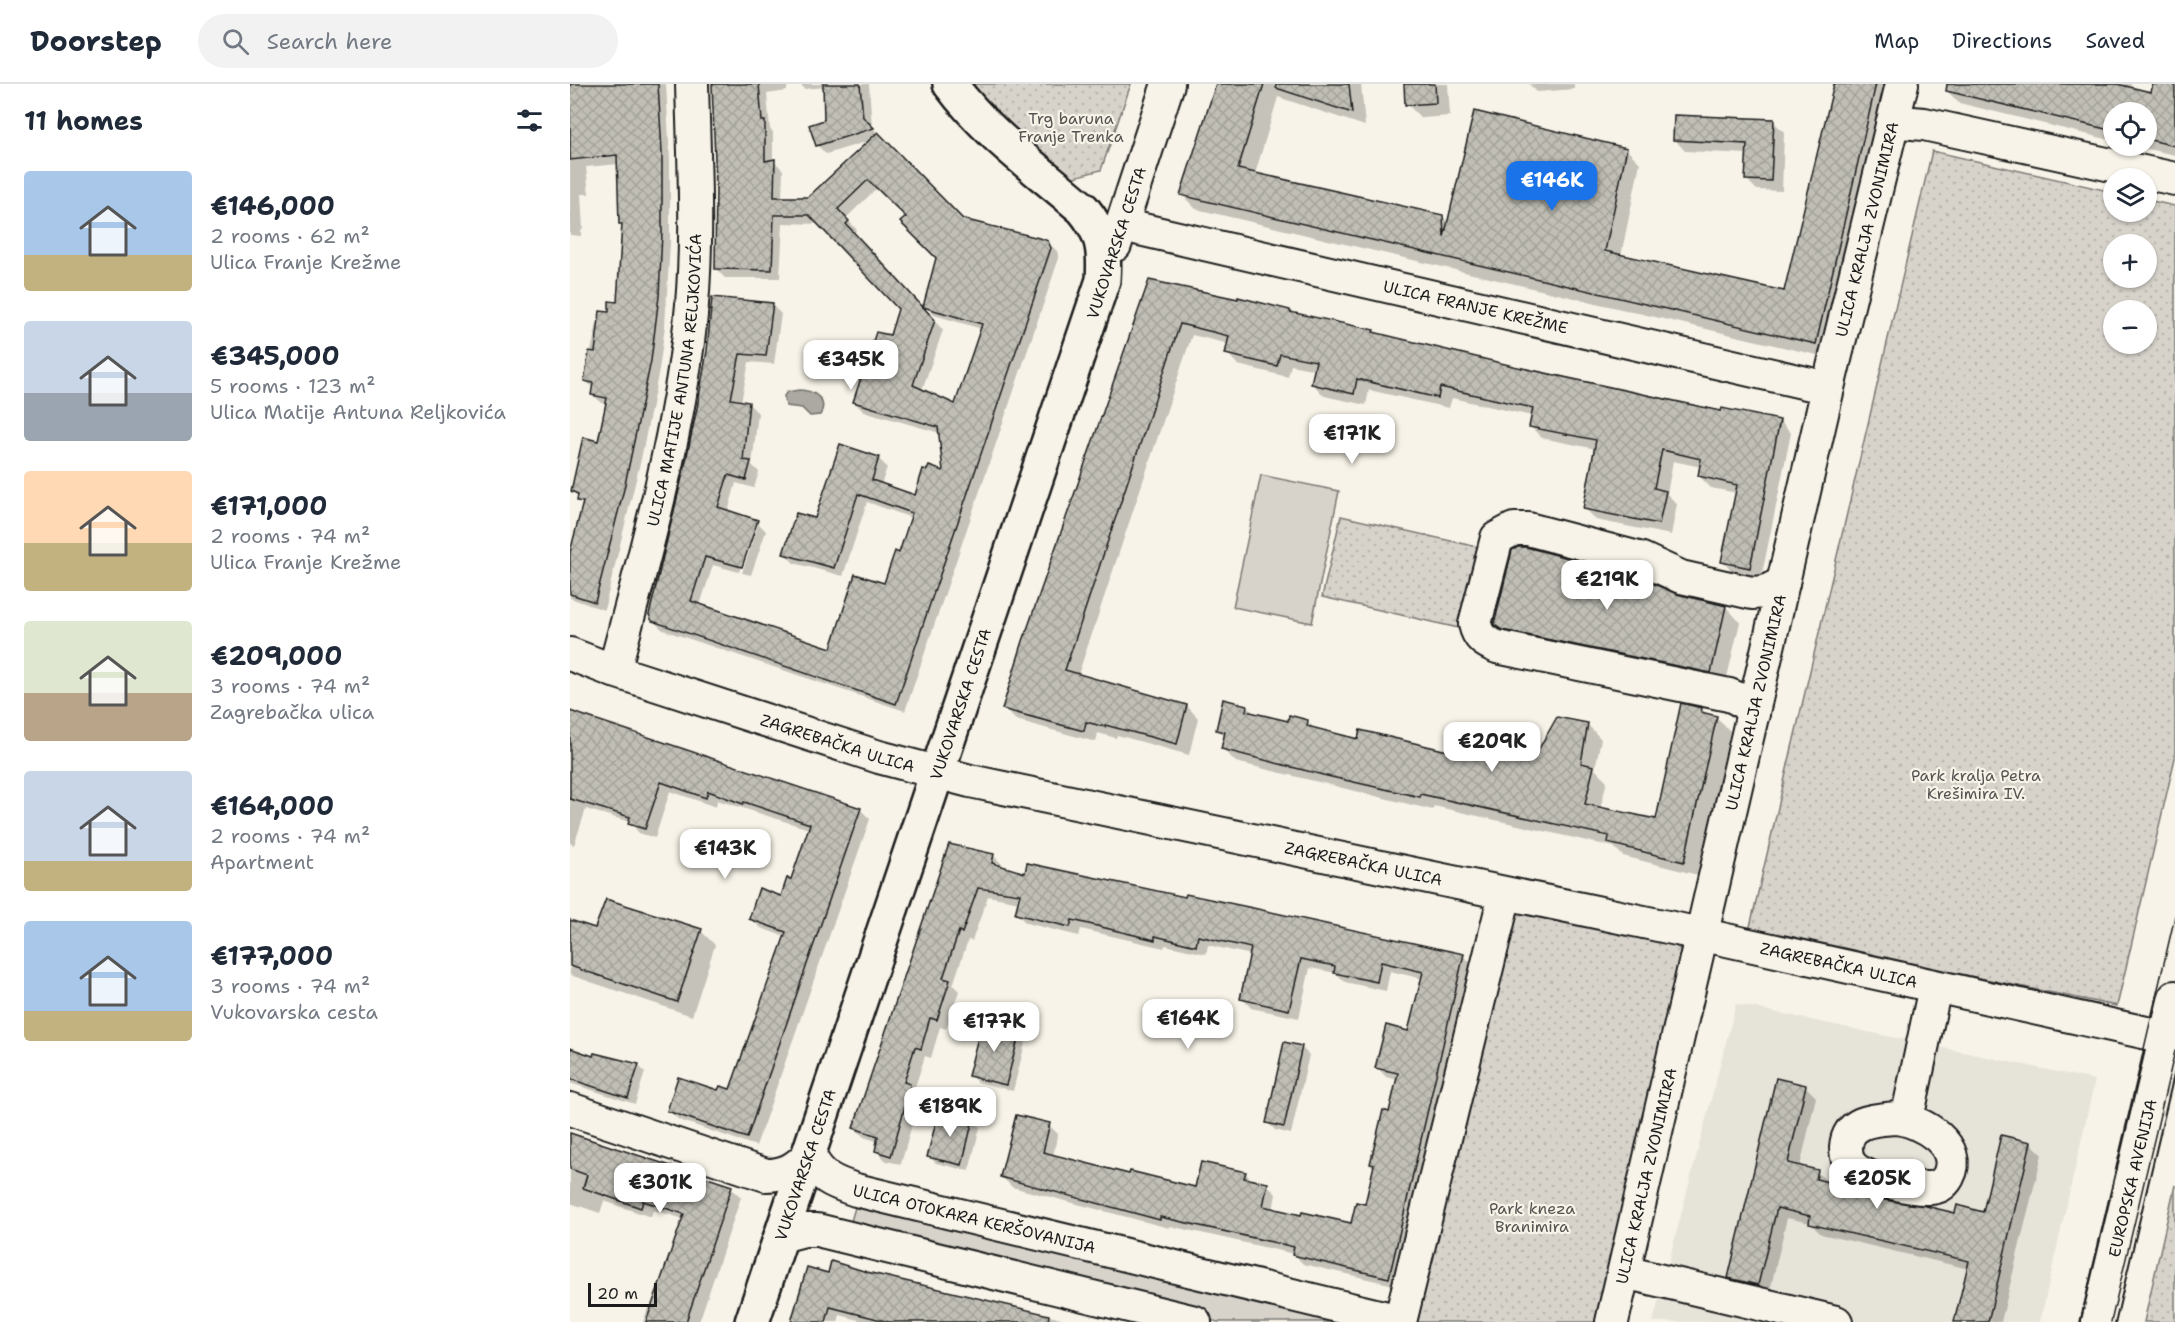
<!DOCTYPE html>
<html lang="en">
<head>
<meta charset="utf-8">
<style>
	:root { --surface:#fff; --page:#f2f2f3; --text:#1f2937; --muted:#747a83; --line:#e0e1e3; --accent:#1a73e8 }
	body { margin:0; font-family:"Shantell Sans",sans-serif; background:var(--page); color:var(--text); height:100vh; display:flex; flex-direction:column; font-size:22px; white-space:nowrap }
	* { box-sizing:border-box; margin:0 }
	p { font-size:20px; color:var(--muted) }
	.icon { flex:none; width:33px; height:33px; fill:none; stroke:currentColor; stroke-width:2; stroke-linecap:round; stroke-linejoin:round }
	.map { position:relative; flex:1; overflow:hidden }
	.side { display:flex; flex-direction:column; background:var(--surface); width:570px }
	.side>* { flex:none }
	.tools { position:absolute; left:1533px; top:18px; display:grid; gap:12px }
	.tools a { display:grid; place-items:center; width:54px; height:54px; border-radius:50%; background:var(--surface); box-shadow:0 2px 4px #0004; font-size:30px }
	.scale { position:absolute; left:18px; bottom:15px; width:69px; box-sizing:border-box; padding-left:6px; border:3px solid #1c1c1c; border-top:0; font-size:16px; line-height:21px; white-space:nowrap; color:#1c1c1c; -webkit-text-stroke:4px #f7f3e8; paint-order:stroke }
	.price { position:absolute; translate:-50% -51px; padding:0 14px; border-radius:12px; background:#fff; color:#222; font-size:20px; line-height:39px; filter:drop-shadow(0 2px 3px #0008) }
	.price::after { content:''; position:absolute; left:50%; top:36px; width:18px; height:14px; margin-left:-9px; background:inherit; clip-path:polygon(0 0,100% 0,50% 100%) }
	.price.on { background:var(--accent); color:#fff }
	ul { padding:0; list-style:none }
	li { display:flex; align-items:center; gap:18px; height:150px; padding:0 24px }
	li span { display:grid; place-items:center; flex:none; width:168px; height:120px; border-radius:6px; color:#555 }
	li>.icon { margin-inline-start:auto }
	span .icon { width:72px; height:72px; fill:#fffc; stroke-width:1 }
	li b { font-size:26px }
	h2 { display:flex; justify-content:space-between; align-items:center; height:72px; padding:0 24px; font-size:26px }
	header { display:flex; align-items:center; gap:36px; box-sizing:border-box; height:84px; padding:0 30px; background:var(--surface); border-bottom:2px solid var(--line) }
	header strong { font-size:28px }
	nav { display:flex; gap:33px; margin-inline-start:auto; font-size:21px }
	.search { width:420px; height:54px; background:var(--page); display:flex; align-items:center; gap:15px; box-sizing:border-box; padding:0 21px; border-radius:33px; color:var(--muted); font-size:22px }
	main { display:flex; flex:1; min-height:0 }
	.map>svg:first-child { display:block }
	.built { fill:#e6e3d9 }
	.grass { fill:#d7d3cb; stroke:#7a7874; stroke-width:1.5 }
	.park { fill:url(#park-dots); stroke:#7a7874; stroke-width:1.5; fill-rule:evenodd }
	.water { fill:#aca9a2; stroke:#72716c; stroke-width:1.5 }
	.shadow { fill:#0003; fill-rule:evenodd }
	.building { fill:url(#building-cross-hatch); stroke:#1c1c1c; stroke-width:1.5; fill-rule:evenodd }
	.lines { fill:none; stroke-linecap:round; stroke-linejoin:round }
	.minor-casing { stroke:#1c1c1c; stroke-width:36 }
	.major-casing { stroke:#1c1c1c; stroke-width:38 }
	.minor { stroke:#f7f3e8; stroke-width:32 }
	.major { stroke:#f7f3e8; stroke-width:33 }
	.tram { stroke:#1c1c1c; stroke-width:1.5 }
	.labels { text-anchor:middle; stroke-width:4.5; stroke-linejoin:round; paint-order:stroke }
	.park-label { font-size:16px; fill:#545351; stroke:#f7f3e8 }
	.street-label { font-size:16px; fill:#1c1c1c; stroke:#f7f3e8 }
</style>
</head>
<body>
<header>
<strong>Doorstep</strong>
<div class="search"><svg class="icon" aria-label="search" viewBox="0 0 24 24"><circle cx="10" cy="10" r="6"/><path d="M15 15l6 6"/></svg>Search here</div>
<nav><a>Map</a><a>Directions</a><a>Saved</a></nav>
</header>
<main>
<section class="side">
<h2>11 homes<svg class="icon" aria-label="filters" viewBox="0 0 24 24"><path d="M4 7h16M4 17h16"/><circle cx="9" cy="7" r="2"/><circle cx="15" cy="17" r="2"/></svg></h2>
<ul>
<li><span style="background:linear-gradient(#a9c7e8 70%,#c2b280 0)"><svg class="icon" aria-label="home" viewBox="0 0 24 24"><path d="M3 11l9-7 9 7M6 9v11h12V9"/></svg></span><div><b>€146,000</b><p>2 rooms · 62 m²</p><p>Ulica Franje Krežme</p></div></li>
<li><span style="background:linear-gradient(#c9d6e8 60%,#9aa5b1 0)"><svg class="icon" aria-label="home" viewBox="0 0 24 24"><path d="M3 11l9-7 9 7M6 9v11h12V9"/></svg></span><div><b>€345,000</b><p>5 rooms · 123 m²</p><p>Ulica Matije Antuna Reljkovića</p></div></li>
<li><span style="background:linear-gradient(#ffd9b3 60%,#c2b280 0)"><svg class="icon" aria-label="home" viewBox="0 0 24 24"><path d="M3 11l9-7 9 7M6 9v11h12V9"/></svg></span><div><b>€171,000</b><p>2 rooms · 74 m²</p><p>Ulica Franje Krežme</p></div></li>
<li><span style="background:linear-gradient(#dfe7d0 60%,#b9a48a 0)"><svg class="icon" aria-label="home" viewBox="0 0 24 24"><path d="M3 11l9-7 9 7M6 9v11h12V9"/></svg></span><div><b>€209,000</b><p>3 rooms · 74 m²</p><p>Zagrebačka ulica</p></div></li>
<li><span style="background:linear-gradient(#c9d6e8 75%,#c2b280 0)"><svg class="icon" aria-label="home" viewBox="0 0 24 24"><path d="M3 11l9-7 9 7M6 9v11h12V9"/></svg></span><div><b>€164,000</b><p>2 rooms · 74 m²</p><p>Apartment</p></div></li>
<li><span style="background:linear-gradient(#a9c7e8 75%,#c2b280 0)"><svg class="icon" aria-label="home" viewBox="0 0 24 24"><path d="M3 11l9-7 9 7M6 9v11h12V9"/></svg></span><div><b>€177,000</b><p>3 rooms · 74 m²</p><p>Vukovarska cesta</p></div></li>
</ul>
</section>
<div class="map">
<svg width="1605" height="1238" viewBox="0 0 1605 1238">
	<defs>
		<pattern id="park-dots" width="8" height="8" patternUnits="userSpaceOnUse" patternTransform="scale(1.5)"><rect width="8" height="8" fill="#d7d3cb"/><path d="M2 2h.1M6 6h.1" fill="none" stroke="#b8b5ae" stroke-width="1.8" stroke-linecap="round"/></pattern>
		<pattern id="building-cross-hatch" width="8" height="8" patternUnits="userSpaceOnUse" patternTransform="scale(1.5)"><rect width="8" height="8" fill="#c0beb5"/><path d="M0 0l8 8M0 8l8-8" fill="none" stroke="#a4a39b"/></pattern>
	</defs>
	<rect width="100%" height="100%" fill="#f7f3e8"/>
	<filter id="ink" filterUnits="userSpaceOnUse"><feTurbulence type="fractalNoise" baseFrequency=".0167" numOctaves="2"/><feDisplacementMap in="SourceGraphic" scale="12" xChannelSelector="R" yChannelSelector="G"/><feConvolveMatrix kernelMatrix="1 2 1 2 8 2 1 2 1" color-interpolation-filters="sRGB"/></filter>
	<g filter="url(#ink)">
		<path class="built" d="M1166,920l359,76 -55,242h-387z"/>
		<g class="grass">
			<path d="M691,391l78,16 -27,132 -79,-16z"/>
			<path d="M287,1117l505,121h-144l-370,-91z"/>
		</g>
		<g class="park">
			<path d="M392,0h169l-30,86 -34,9z"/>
			<path d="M1362,67l181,41 1,20h32l1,-12 28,6v552l-58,248 -368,-75zM1544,160h32v34h-32zM1544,226h32v34h-32z"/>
			<path d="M771,432l141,32 -19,81 -141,-32z"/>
			<path d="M948,827l150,32 9,4 7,6 -82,369h-189l98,-408z"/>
			<path d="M1605,1101v137h-31z"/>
		</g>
		<path class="water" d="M229,306c14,0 30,9 21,25l-10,1 -8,-8 -16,-2 -2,-10 3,-4z"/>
		<g class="shadow">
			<path d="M0,0h96l4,77v82l-5,83 -6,44 -18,89 -37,151 -34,-12v-41l14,-51 -11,-15 26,-49 8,-37 -5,-2 -9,-8 1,-6 -9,-9 14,-67h12l7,-10 5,-77 -2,-3 -2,-59 -33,3 3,27h-8l2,35 -2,1v6l-11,-1z"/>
			<path d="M144,0h73v7l-20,3 3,35 3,3v28l10,10 -1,29h27l63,-59 -46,14 -9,-9 9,-24 -1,-34 -20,2 -5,-5h69l3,43 91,94 84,21 10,9 2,7 -154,453 -242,-81 -10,-9 45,-213 74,-103 9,9 -7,50 -25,-2 -8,40 8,2 9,9 -6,52 7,7 -5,16 -18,-5 -8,29 29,10 9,9 -15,44 -9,-2 16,-48h-3l-16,47 -26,-7 -13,40 131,45 54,-66 15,-29 12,-37 -45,-16 -24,74 -49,-13 -9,-9 93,-96 9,9 -6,18 35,12 29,-24 -5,-40 -77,-22 -9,-9 37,-65 9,-29 -81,-84 -36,-1 -3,55h-55l-9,-9 1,-146zM308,103l30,30 29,41 -12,48 9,9 48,14 -26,77 -34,-16 21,-60 -90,-96 4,-4 -11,-12z"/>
			<path d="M648,0h143l4,42 -87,-29 -23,77 187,42 7,7 177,-74 14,14 -19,93 164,37 51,-209h57l-63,274 -634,-149 -14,-14z"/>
			<path d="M836,0h42l2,32 -29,2 -14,-14z"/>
			<path d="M959,0h45v5l-37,3z"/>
			<path d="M1377,0h184l-1,5 22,5 2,-10h21v71l-41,-9h12v-34h-32v29l-155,-38 -13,-13z"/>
			<path d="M1203,37l11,11 -2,59 -25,-1 -11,-11 2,-25 -63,-3 -10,-11z"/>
			<path d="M580,198l223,49 4,4 136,33 209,45 58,8 11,12 -30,146 -27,-6 -11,-11 14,-69 -26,-5 -12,-12 2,-9 -28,-6 -6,33 10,10 -6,31 -75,-15 -12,-12 12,-59 -54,-11 -12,-12 2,-10 -80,-18 -3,10 -80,-18 -3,15 -42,-9 -11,-12 3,-14 -25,-5 -3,12 -50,-12 -11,-12 2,-9 -37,-9 -114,340 109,31 11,12 -9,37 -72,-20 -1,3 -18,-5 -2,9 -80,-22 -12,-11z"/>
			<path d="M1106,512l50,11 14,15 -15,64 -214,-47 -15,-14z"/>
			<path d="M677,623l8,7 34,9 18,-2 9,9 44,11 98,13 36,-6 5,4 35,8 54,-35 13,14 -6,30 12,12 -7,28 57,12 45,-112 5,6 9,2 14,14 -32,144 -75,-19 -9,-9 -180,-41 -1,4 -197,-48 -14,-14 3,-11 -8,-8z"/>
			<path d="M0,628l290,97 10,10 -114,327 -77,-26 -10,-9 50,-19 12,-1 55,-154 -25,-9 -10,-9 31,-21 10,-17 17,-52 -92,-29 -1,7 -46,-16 -15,47 -16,-5 -9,-11 -44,-13 -12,36 -4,-2z"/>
			<path d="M423,771l10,10 -1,2 24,8 437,81 10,9 -75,321 -95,-22 -9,-10 -124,-28 -1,2 -157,-41 -10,-10 47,-52 9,9 -5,22 77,20 66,13 49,-16 8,8 14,3 9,10 -3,16 79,15 14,-19 9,-39 -3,-3 18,-51 8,-33 -12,-3 -9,-10 32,-34 14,-54 -33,-8 -4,20 -41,-9 -9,-9 -26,-5 -11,50 -48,-10 -9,-10 9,-43 -43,-10 -2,9 -41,-9 -1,3 -83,-19 -2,7 -53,-13 -9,-9 3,-12 -32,-6 -16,45 -4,-1 -15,45 6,6 -13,38 -6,-2 -9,31 -6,-2 -11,34 5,5 -1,8 -17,61 -15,-3 -9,-10 2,-9 -15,-5 -10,-9z"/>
			<path d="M0,838l26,8 105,1 14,14 -23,71 -122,-41z"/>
			<path d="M449,949l7,7 -13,51 -36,-9 -7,-7z"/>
			<path d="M715,960l17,4 7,7 -18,79 -16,-4 -7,-7z"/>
			<path d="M0,966l24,7 44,8 7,7 -10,32 -65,-21z"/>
			<path d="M1235,1002l11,11 -16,70 17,5 11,10 57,19 72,14 27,-2 47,-70 11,11 -41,168h-45l13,-53 -148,-35 -11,-11 -23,-5 -18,77 -28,-7 -11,-10z"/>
			<path d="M403,1036l7,7 -11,44 -33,-8 -7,-7z"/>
			<path d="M0,1051l161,53 10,9 -42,125h-56l5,-14 4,1 32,-90 -31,-9 -2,7 -47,-16 -4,12 -30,-10z"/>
			<path d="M262,1179l133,34 111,25h-210l-26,-7 -2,7h-46l37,-47z"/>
		</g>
		<g class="building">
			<path d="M0,0h88l4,68v81l-3,63 -8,65 -27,128 -29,113 -25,-8v-42l13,-50 -6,-1 1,-7 -7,-3 12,-54 15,4 9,-43 -16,-3 2,-12 -9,-2 5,-30 6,1 5,-41 9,1v-11l8,1 5,-78h-3l-2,-69 -47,5z"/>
			<path d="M142,0h47l3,37h3v40l10,-2 -1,38h34l70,-65 85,87 80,20 5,2 3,7 -155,456 -244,-83 -3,-6 36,-150 12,-57 10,-57 5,-54 61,6 -7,53 -26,-2 -9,45 18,3 -6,58 8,1 -5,19 -18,-5 -10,32 40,13 -16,47 -37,-10 -14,44 140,47 24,-74 29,9 11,-32 4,2 13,-40 -54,-19 -24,74 -51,-14 13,-41 19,5 25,-74 39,13 -7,23 43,15 8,-26 4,1 2,-4 14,5 -5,-44 -85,-25 23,-70 14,3 8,-26 -89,-94h-35l-2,55 -57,-1 1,-84zM298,96l38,37 -6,5 36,36 -13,49 59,17 -27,80 -42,-19 22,-65 -89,-96 3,-3 -11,-12z"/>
			<path d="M253,0h37l3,33 11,11 -58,18 -7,-21 15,-5z"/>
			<path d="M646,0h48l-26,85 205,46 1,22 30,-126 153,37 -22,103 179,40 50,-207h42l-60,260 -636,-149z"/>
			<path d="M706,0h73l3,29 -76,-25z"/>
			<path d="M834,0h31l1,19 -31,2z"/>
			<path d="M1377,0h170l34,8 2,-8h22v62l-29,-7v-27h-32v19l-168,-40z"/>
			<path d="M1104,31l100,4 -3,62 -26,-1 2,-36 -74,-4z"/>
			<path d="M579,196l89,19v-2l52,13v2l84,18 -1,2 140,34 208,45 1,-3 58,12 -30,148 -29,-6 16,-77 -39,-9 3,-17 -39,-9 -8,38 12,3 -7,33 -76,-15 13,-69 -67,-13 4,-19 -93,-21 -2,11 -81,-19 -3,15 -43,-10 5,-23 -36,-7 -3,12 -52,-12 4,-18 -49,-12 -115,346 122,35 -10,39 -72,-19v2l-19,-5 -2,9 -82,-22 21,-68z"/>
			<path d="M948,463h8l110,29 41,18 49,12 -15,67 -209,-43 -6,-4 -2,-1 18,-75z"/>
			<path d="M653,615l24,6 -1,6 42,10 1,-6 19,5 -1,6 51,13 2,-9 96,23 4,-15 35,9 -1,3 39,9 24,-42 31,6 -7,40 13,3 -9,38 71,15 25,-116 21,5 -1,4 16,4 -33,146 -76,-19 1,-7 -189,-42v3l-93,-21 -106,-27 4,-17 -9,-2z"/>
			<path d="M0,627l291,97 -114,330 -80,-27 11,-34 40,13 2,-4 10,3 56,-157 -37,-13 10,-31 22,8 6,-18 4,1 19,-55 -66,-22 -1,2 -35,-13 -2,7 -45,-16 -16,47 -17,-5 2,-7 -60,-18z"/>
			<path d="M379,760l45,10 -2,9 33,10 2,-10 158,34 1,-3 67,14 211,46 -75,324 -97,-23 2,-8 -134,-30v3l-160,-43 16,-62 34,8 -7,29 86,22 1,-3 65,16 6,-25 45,10 -2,6 24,5 -5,23 38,9 1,-3 49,11 5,-21 9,2 9,-39 -4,-1 13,-54 6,2 9,-39 -23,-5 11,-43 22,6 15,-59 -42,-10 -4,20 -43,-9 1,-7 -34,-7 -12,51 -49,-11 11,-51 -53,-12 -2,10 -41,-10v4l-83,-20 -2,7 -55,-13 5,-20 -42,-6 -16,45 -3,-2 -16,47 7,2 -13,40 -7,-2 -9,31 -6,-2 -11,35 6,2 -1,8 -18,64 -16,-5 3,-15 -25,-8z"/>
			<path d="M36,815l96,30 -25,73 -107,-36v-46l25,8z"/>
			<path d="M412,938l38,9 -14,54 -38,-9z"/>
			<path d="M714,958l18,4 -18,81 -18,-4z"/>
			<path d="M0,964l23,8 1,-3 45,11 -11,34 -58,-19z"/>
			<path d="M1206,994l30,7 -18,78 30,7 -2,9 36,9 33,12 41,6 29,7 2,-8 26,7 18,-77 30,7 -43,180h-34l15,-61 -160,-37 1,-8 -33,-8 -19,77 -30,-7z"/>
			<path d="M369,1026l34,9 -11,46 -35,-8z"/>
			<path d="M0,1049l162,53 -46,136h-40l38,-108 -41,-13 -2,7 -58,-20 4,-13 -17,-6z"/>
			<path d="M261,1177l36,11 182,43 -1,7h-159l-59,-15 -4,15h-35l16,-55 21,6z"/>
		</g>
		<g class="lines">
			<g class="minor-casing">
				<g id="minor">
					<path d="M1322,40l9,-2 23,2 251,55"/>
					<path id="s1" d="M552,141l706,163"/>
					<path d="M545,161l53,-161"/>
					<path id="s2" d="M0,570l44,17 265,86 91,24 707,148 488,108"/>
					<path id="s3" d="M44,587c30,-114 63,-229 76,-346 9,-80 4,-161 2,-241"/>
					<path d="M1183,630c-7,-11 -13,-15 -24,-19l-232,-48c-12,-5 -19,-9 -22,-23l22,-86 17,-9h14l114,30 39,18 71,16 13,-1 18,-9"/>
					<path id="s4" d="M0,1025l196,66c19,0 29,-6 43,-20 12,23 23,27 47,35l544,131"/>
					<path d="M1326,1034c25,2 69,28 52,59 -4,7 -10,11 -19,11 -16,1 -63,-9 -75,-20 -6,-5 -8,-13 -8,-21 2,-27 28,-27 50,-29z"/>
					<path d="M1337,1035l28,-132"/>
					<path d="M211,1152l23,-6h13l378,92"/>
					<path d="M1054,1188l212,50"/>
					<path d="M830,1238l105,-428"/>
					<path id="s5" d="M1042,1238l216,-934 74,-304"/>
					<path id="s6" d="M1528,1238l77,-325"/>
				</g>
			</g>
			<g class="major-casing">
				<g id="major">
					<path id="s7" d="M182,1238l351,-1042c2,-30 0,-47 -20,-71 -46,-40 -96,-75 -133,-125"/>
				</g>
			</g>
			<use href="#minor" class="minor"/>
			<use href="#major" class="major"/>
			<g class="tram">
				<path d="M1510,1238l95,-406"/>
				<path d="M1541,1238l64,-271"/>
			</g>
		</g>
	</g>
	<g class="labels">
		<g class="park-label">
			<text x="501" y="40">Trg baruna<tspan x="501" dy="18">Franje Trenka</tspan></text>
			<text x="1406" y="697">Park kralja Petra<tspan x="1406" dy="18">Krešimira IV.</tspan></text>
			<text x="962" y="1130">Park kneza<tspan x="962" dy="18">Branimira</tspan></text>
		</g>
		<g class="street-label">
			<text dy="6" stroke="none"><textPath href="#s5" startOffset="1122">ULICA KRALJA ZVONIMIRA</textPath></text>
			<text transform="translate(546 159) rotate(-72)" y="6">VUKOVARSKA CESTA</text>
			<text dy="6" stroke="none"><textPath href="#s1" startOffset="363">ULICA FRANJE KREŽME</textPath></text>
			<text dy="6" stroke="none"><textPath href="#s3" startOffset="298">ULICA MATIJE ANTUNA RELJKOVIĆA</textPath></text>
			<text dy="6" stroke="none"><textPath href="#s7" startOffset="652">VUKOVARSKA CESTA</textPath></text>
			<text dy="6" stroke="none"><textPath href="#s5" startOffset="636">ULICA KRALJA ZVONIMIRA</textPath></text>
			<text dy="6" stroke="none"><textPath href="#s2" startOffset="282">ZAGREBAČKA ULICA</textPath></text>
			<text dy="6" stroke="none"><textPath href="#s2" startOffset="822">ZAGREBAČKA ULICA</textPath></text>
			<text dy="6" stroke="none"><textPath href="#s2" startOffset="1308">ZAGREBAČKA ULICA</textPath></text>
			<text dy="6" stroke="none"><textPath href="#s7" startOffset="166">VUKOVARSKA CESTA</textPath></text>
			<text dy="6" stroke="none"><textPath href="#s5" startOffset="150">ULICA KRALJA ZVONIMIRA</textPath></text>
			<text dy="6" stroke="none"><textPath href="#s6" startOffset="148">EUROPSKA AVENIJA</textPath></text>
			<text dy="6" stroke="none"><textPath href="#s4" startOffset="438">ULICA OTOKARA KERŠOVANIJA</textPath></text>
		</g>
	</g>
</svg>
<div class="tools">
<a><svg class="icon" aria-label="locate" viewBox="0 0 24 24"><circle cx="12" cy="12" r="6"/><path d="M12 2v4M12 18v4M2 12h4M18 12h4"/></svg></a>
<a><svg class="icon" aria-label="layers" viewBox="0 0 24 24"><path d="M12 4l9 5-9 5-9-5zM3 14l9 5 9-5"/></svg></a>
<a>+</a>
<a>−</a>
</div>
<div class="scale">20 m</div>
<b class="price on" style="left:982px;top:128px">€146K</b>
<b class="price" style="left:281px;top:307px">€345K</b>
<b class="price" style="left:782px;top:381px">€171K</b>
<b class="price" style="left:1037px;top:527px">€219K</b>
<b class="price" style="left:922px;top:689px">€209K</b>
<b class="price" style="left:155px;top:796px">€143K</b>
<b class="price" style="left:618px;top:966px">€164K</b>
<b class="price" style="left:424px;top:969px">€177K</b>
<b class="price" style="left:380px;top:1054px">€189K</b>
<b class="price" style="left:1307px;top:1126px">€205K</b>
<b class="price" style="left:90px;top:1130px">€301K</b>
</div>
</main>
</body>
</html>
